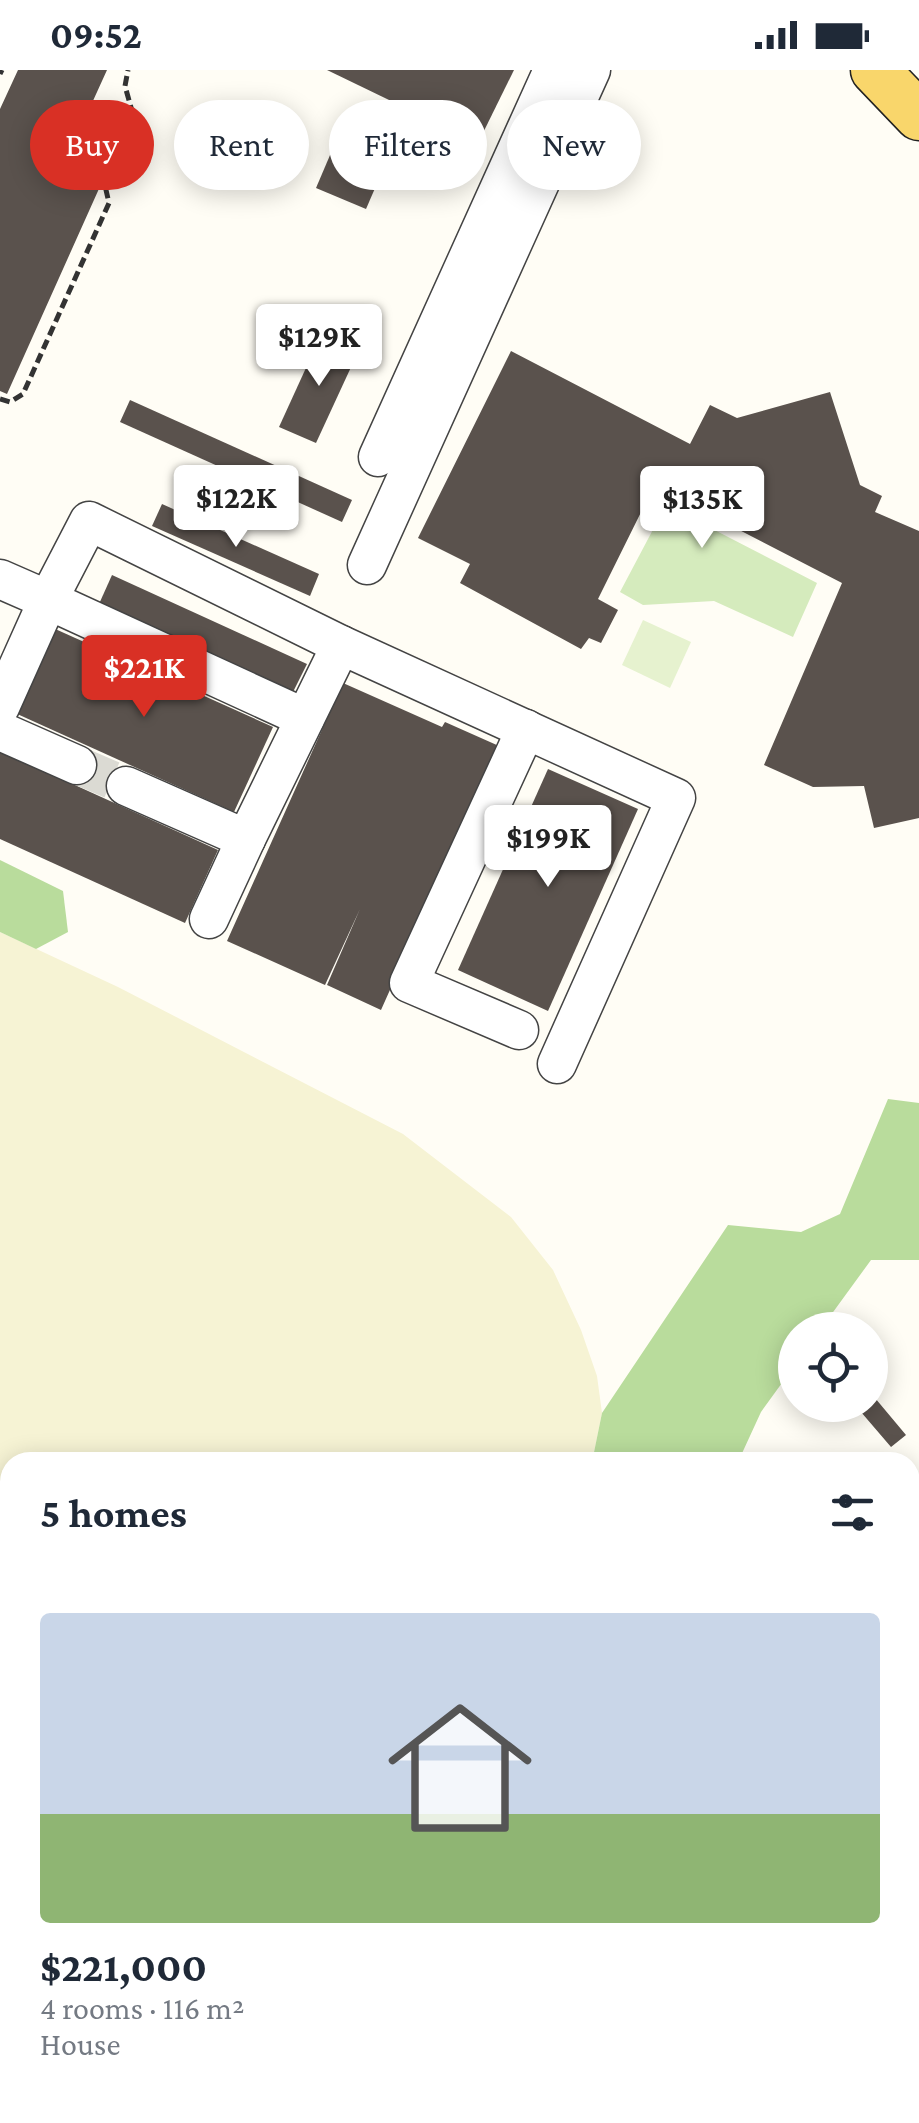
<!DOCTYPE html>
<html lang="en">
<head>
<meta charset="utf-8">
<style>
	:root { --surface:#fff; --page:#f2f2f3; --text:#1f2937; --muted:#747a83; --line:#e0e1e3; --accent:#d93025 }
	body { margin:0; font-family:"Crimson Pro",serif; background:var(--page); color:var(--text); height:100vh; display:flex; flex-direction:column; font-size:38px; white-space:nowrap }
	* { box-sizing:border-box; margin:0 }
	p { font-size:32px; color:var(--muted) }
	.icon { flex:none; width:55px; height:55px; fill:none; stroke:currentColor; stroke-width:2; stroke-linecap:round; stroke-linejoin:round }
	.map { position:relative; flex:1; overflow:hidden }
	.side { position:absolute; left:0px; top:1382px; width:920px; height:672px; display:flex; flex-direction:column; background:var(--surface); border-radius:30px 30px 0 0; box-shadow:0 5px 25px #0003 }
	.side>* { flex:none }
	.guide { position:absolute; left:30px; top:30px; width:860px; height:90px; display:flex; gap:20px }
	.controls { position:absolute; left:778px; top:1242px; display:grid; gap:20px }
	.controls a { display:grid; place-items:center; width:110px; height:110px; border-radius:50%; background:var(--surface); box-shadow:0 5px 25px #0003; font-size:50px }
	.price { position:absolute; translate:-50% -85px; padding:0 22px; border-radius:10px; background:#fff; color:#222; font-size:32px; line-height:65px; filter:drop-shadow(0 2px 5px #0008) }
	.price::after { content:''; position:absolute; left:50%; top:60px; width:30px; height:22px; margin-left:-15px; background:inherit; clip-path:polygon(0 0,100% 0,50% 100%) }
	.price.selected { background:var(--accent); color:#fff }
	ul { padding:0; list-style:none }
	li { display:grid; align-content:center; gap:20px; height:530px; padding:0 40px }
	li+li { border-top:2px solid var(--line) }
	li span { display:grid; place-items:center; height:310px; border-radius:10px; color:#555 }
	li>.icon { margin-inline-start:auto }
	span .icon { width:180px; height:180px; fill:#fffc; stroke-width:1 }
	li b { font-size:42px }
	h2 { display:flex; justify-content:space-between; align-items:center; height:120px; padding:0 40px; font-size:42px }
	.tag { padding:0 35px; border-radius:45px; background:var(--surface); box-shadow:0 5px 25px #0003; font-size:35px; line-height:90px }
	.tag.selected { background:var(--accent); color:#fff }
	.status { display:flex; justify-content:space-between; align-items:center; height:70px; padding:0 50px; background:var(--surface); direction:ltr }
	.status svg { height:28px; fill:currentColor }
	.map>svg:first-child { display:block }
	.farmland { fill:#f6f3d4 }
	.green { fill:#d5ebbd }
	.forest { fill:#b9dc9c }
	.pitch { fill:#e6f2cf }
	.building { fill:#5a524d }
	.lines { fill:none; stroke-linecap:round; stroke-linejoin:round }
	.minor-tunnel { stroke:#dbdad3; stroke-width:38; stroke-dasharray:38 19; stroke-linecap:butt }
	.minor-casing { stroke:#444; stroke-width:41 }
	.major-casing { stroke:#222; stroke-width:51 }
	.path { stroke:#333; stroke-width:5; stroke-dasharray:10 5; stroke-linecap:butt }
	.minor { stroke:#fff; stroke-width:38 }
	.major { stroke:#f9d66b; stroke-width:48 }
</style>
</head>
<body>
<div class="status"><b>09:52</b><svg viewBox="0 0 49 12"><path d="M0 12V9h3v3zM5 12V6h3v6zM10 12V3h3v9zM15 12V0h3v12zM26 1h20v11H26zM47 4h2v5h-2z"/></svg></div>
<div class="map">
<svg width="919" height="2053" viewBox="0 0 919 2053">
	<rect width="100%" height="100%" fill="#fffdf5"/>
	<path class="farmland" d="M0,862l118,55 285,147 108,83 42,53 28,60 16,46 5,37 -10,49h-582v642l-10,2z"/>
	<path class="green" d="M666,435l151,78 -24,54 -79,-36 -71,4 -23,-13z"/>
	<g class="forest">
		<path d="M0,790l63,31 5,41 -32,17 -36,-17z"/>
		<path d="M888,1029l31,4v157h-48l-51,70h-25v35l-34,47 -23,50h-146l10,-49 126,-188 73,7 39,-18z"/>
		<path d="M10,2034v11h447l-4,8h-453v-17z"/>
	</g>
	<g class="pitch">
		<path d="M643,550l48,22 -21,46 -48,-23z"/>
		<path d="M741,2045h118l18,8h-140z"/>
	</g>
	<g class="building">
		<path d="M18,0h89l-15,33 30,14 -28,61 8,4 -95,212 -7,-3v-282z"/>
		<path d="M327,0h187l-36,73z"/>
		<path d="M342,57l50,22 -26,60 -50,-21z"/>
		<path d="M321,265l37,17 -42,91 -37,-16z"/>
		<path d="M511,281l179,93 20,-39 27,13 93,-26 30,93 22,11 -7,16 44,19v287l-45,10 -10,-42 -51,1 -49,-22 78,-182 -188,-97 -56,113 20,11 -17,33 -12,-5 -8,11 -121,-66 10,-19 -52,-26z"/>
		<path d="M130,330l222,100 -10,22 -222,-100z"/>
		<path d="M162,434l157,70 -9,22 -158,-70z"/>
		<path d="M112,505l195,89 -14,28 -194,-88z"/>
		<path d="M53,558l220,99 -39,85 -219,-99z"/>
		<path d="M343,613l99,44 3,-5 54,24 -118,264 -54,-25 33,-76 -35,76 -98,-44z"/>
		<path d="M0,681l218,99 -33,73 -185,-84z"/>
		<path d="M548,699l90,40 -90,202 -90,-41z"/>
		<path d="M870,1322l36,43 -15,12 -36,-42h15z"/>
		<path d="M912,1756h7v96h-4z"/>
	</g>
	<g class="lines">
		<path class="minor-tunnel" d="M77,695l49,21"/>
		<g class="minor-casing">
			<g id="minor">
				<path d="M378,387l175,-387"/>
				<path d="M367,495l224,-495"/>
				<path d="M0,509l48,21 41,-79 252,124 -95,194"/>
				<path d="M341,575l335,153 -119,266"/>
				<path d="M0,637l48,-107 257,118"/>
				<path d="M0,661l77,34"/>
				<path d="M126,716l120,53 -37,80"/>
				<path d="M519,960l-110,-47 117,-254"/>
				<path d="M910,1465l9,-22"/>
				<path d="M910,1724h9"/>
			</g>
		</g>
		<g class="major-casing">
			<path id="major" d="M875,0l44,46"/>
		</g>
		<g class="path">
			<path d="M0,4l2,-4"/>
			<path d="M0,329l10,3 13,-8 86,-191 -6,-26 29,-66 -7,-25 3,-16"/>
		</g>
		<use href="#minor" class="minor"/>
		<use href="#major" class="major"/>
	</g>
</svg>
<div class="controls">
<a><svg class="icon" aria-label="locate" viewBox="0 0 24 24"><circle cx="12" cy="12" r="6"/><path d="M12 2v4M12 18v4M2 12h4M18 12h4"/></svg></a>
</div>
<b class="price" style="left:319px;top:319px">$129K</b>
<b class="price" style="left:236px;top:480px">$122K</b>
<b class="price" style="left:702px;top:481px">$135K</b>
<b class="price selected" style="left:144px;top:650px">$221K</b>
<b class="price" style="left:548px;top:820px">$199K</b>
<div class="guide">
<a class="tag selected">Buy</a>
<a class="tag">Rent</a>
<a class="tag">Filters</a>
<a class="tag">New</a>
</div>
<section class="side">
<h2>5 homes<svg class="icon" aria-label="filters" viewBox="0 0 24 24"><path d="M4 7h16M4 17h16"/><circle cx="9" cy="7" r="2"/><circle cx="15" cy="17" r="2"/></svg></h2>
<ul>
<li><span style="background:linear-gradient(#c9d6e8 65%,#8fb573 0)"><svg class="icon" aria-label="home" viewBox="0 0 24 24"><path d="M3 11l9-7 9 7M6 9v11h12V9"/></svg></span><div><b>$221,000</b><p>4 rooms · 116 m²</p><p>House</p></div></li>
</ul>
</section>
</div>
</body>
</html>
